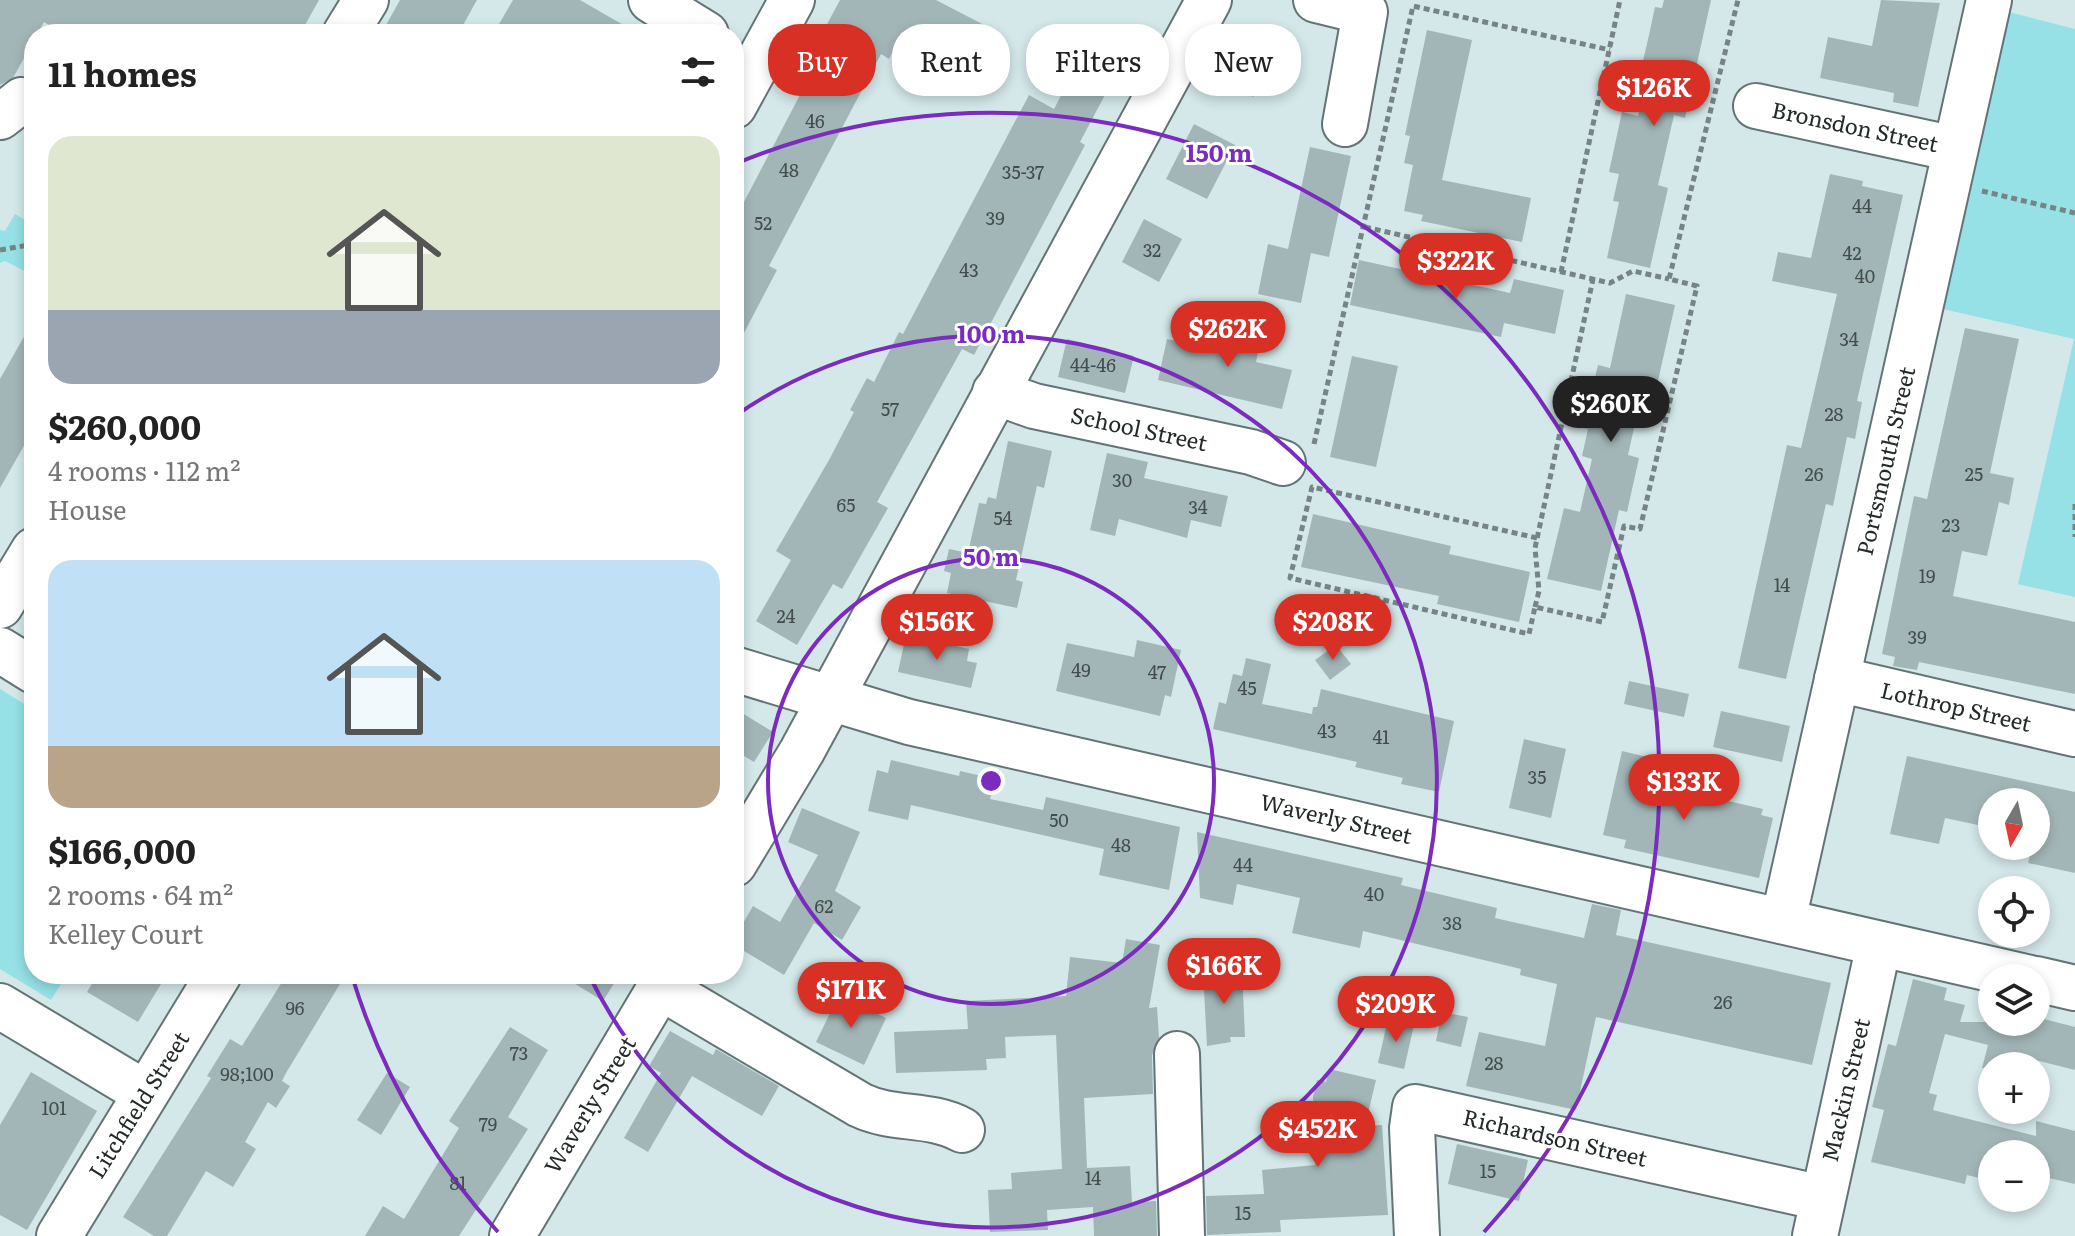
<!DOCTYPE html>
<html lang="en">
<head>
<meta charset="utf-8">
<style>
	:root { --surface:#fff; --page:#f6f6f6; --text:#222; --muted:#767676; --accent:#d93025 }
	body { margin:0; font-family:Literata,serif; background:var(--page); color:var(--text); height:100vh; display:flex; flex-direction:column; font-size:30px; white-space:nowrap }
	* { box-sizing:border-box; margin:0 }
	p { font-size:26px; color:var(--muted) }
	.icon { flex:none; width:44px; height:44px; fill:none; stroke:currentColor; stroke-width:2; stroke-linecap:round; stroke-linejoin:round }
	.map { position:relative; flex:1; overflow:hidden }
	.sheet { position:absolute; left:24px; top:24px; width:720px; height:960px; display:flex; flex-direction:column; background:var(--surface); border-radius:32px; box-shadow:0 4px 12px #0003 }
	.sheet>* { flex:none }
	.banner { position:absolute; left:768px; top:24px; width:760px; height:72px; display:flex; gap:16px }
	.needle { width:52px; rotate:189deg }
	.tools { position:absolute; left:1978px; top:788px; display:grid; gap:16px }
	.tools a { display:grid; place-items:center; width:72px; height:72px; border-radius:50%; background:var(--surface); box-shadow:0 4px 12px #0003; font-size:40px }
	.price { position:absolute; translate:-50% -68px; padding:0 18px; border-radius:28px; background:var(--accent); color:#fff; font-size:26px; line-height:52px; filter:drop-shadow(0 2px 4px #0008) }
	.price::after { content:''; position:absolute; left:50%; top:48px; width:24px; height:18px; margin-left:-12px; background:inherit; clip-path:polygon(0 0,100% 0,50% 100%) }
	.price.current { background:#222; color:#fff }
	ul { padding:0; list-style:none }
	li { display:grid; align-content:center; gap:16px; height:424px; padding:0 24px }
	li span { display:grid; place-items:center; height:248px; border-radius:24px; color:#555 }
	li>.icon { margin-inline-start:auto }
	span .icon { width:144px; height:144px; fill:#fffc; stroke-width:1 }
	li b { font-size:34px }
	h2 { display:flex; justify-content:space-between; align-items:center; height:96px; padding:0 24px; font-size:34px }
	.tag { padding:0 28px; border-radius:32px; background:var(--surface); box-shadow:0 4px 12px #0003; font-size:28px; line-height:72px }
	.tag.current { background:var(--accent); color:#fff }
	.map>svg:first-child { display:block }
	.green { fill:#95e1e6 }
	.building { fill:#a3b6b7 }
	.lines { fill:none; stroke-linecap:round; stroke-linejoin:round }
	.minor-casing { stroke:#637475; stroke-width:48 }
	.path { stroke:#778485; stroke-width:5; stroke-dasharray:6 4; stroke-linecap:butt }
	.minor { stroke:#fff; stroke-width:44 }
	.ring { fill:none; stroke:#7b2cbf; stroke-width:4 }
	.labels { text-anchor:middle; stroke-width:6; stroke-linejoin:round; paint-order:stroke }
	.number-label { font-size:18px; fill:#434d4d }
	.street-label { font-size:22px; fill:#232a2a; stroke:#fff }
	.centre { fill:#7b2cbf; stroke:#fff; stroke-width:4 }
	.ring-label { font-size:24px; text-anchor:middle; font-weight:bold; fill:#7b2cbf; stroke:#fff; stroke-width:6; stroke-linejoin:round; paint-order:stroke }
</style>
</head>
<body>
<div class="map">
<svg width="2075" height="1236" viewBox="0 0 2075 1236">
	<rect width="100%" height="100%" fill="#d4e8e9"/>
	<g class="green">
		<path d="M2009,12l66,17v568l-57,-13 56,-245 -131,-30z"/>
		<path d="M15,214l19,11v51l-29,-15 -5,2v-33l5,1z"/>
		<path d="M0,689l34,21v264h33l-16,26 -51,-31z"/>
	</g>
	<g class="building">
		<path d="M0,0h319l-19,34h-236l-20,-12 -31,56 -13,7z"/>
		<path d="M400,0h77l-19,34h-77z"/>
		<path d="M513,0h67l59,34h-122l-18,-10z"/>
		<path d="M840,0h96l50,26 -23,46 -64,-33 -10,20 -8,-5 -112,212 8,4 -43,82v-131l100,-191 -8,-4z"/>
		<path d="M1664,0h47l-26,118 -11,-3 -16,70 10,3 -18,80 -43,-10 12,-56 -6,-1 6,-27 -10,-2 13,-60 16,4 12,-54 -7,-1 6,-26 6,-28 7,1z"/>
		<path d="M1881,0l59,3 -22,104 -25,-5 1,-9 -74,-15 8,-41 44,9z"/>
		<path d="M1427,30l45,10 -30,140 89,18 -9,44 -101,-21 2,-6 -19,-4 9,-46 -9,-2 6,-27 -5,-1z"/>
		<path d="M1241,34l36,19 -24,44 -35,-19z"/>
		<path d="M1088,43l35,18 -43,81 5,3 -111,210 -12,-6 -85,153 11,6 -33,58 -13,23 -9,-5 -36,61 -41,-24 35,-61 -15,-9 53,-91 25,-48 -4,-2 17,-32 7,4 25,-50 4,2 126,-239 25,14z"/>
		<path d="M1194,124l41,21 -28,54 -41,-20z"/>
		<path d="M1310,147l41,9 -22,101 -18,-4 -10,50 -43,-9 10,-50 20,5z"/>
		<path d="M1830,174l33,7 -1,5 41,9 -46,206 5,1 -7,37 -8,-2 -14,69 -7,-2 -40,175 -48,-11 49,-223 14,3 36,-154 -65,-13 6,-29 33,6z"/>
		<path d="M1144,219l38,20 -23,43 -37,-20z"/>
		<path d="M1359,260l151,33 4,-14 50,11 -9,44 -51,-11 -3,14 -151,-32z"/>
		<path d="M1626,294l49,11 -17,76 -13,-3 -17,77 11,3 -12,54 -8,-2 -18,81 -54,-12 17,-71 16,4 12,-53 -10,-3 6,-27 -5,-1 15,-63 12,3z"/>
		<path d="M1241,316l23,5 -8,41 36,8 -10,39 -124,-29 9,-41 67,14z"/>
		<path d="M34,319v109l-34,60v-109z"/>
		<path d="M1965,328l54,11 -29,134 24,5 -5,27 -10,-3 -12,54 -25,-5 -9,45 122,26v72l-156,-32 -2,8 -24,-4 2,-9 -13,-3 32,-158 13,3z"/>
		<path d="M1067,339l67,17 -9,37 -67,-16z"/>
		<path d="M1352,356l46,10 -22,101 -46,-10z"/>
		<path d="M1008,441l44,10 -8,37 -7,-2 -21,94 7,2 -6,26 -70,-15 4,-20 -7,-2 5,-22 19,4 11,-50 7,1 2,-7 8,2z"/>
		<path d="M1107,453l41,9 -4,16 84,18 -7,31 -30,-7 -4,18 -68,-19 -4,17 -25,-6z"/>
		<path d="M1313,514l138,32 -2,8 81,18 -11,50 -82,-18 2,-8 -138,-29z"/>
		<path d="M906,635l63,14 -2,12 10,2 -6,25 -73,-16z"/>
		<path d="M1137,640l44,10 -10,47 -6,-2 -5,21 -104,-25 11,-48 67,14z"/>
		<path d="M1336,645l15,19 -21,16 -15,-20z"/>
		<path d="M1246,658l25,6 -9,40 50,10 1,-7h4l4,-18 133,32 -15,71 -38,-8 2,-6 -48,-11 2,-5 -144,-33 6,-27 7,2 7,-30 9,2z"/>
		<path d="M1629,681l60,13 -5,23 -60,-13z"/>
		<path d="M734,708l39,24 -19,30 -20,-12z"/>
		<path d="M1721,711l69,15 -8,36 -69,-15z"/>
		<path d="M1524,739l42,10 -15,69 -42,-10z"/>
		<path d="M1622,751l42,10 -6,24 105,24 -2,6 12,3 -14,60 -135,-30 2,-8 -23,-5z"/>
		<path d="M1907,756l168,36v81l-47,-10 4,-17h4v-44h-44v26l-47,-10 -6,26 -49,-10z"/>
		<path d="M891,760l68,16 1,-5 35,8 -5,20 53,11 3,-13 134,30 -11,63 -70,-15 5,-26 -193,-44 -3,15 -40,-9 9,-41 11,3z"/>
		<path d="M802,808l58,24 -25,59 26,16 -19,33 -28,-17 -30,52 -50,-30v-6l19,-33 27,16 38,-67 -30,-13z"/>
		<path d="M1197,832l206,46 -2,7 96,23 -2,10 89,20 8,-34 29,6 -5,25 215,48 -19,82 -216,-48 -20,93 -110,-24 13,-54 66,14 12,-62 -37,-9 1,-6 -158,-38 -3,17 -68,-15 8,-35 -63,-14 -4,21 -33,-7z"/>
		<path d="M1126,939l34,6 -11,63 8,-1 2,31 -7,17 1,39 -69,4 3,70 43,-2 2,36 24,-1 1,35h-63l-1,-29 -46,3 1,20 -58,2 -2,-42 24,-1 -1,-16 51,-4 -6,-134 -51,2 1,21 -20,1 1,11 -91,3 -2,-41 74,-3 -2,-28 100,-5 4,-39 52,6z"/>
		<path d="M1242,969l3,68h-15l1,5 -24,4 -4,-75z"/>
		<path d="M98,974h69l-29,48 -51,-30z"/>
		<path d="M287,974h59l-60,99 -4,8 8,5 -14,22 -8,-6 -23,40 11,7 -23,38 -27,-16 -39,65h-13l-31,-19 88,-139 -4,-2 23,-37 12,7z"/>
		<path d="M559,974h61l-17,27z"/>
		<path d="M1913,979l34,9 -3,12 21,5 -5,17h76v-5l39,10v43l-48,-12 -2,8h-33v5l-10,-3 6,-23 -43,-11 -16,59 8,2 -4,15 103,26v-15l39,10v53l-39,-9v-21h-44v27l-25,-6 -2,9 -94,-22 13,-52 -12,-3 16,-63 8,2z"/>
		<path d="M839,995l47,23 -22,47 -48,-23z"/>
		<path d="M1442,1012l26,5 -7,30 -25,-6z"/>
		<path d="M1388,1019l26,6 -10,44 -26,-6z"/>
		<path d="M510,1027l38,23 -40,67 20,12 -69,107h-94l18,-30 21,13 55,-91 -10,-7z"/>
		<path d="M670,1031l43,24 3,-6 63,37 -17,30 -70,-40 -44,76 -24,-14 37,-65 -12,-7z"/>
		<path d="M1329,1069l47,11 -11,46 17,-1 6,90 -108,5 1,12 -74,3 -1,-39 58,-2 -2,-24 53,-5 -2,-68 4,-17 9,2z"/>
		<path d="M31,1072l66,39 -70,119 -27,-15v-90z"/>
		<path d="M387,1073l23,14 -29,48 -24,-15z"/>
		<path d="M1457,1144l71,16 -9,41 -71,-17z"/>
	</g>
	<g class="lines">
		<g class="minor-casing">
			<g id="minor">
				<path d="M651,0l55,34"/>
				<path d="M1316,0l49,12 -20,112"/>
				<path d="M345,34l21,-34"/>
				<path d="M734,106l58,-106"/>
				<path d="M1756,106l199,43"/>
				<path d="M0,117l22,-17 12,6"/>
				<path d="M995,392l39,14 217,46 32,11"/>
				<path d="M0,606l34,-56"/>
				<path d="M0,650l34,21"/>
				<path d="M734,669l175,53 1121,256"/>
				<path d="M1837,679l238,55"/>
				<path d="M734,864l68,-113 407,-751"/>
				<path d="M1783,921l206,-921"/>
				<path d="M2036,979l39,9"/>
				<path d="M660,987l200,118c33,16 69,7 102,25"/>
				<path d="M0,1006l145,87"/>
				<path d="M1177,1054l5,182"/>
				<path d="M59,1236l160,-262"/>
				<path d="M512,1236l156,-262"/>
				<path d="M1417,1236l-5,-108 3,-21 407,91"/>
				<path d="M1815,1236l64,-292"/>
			</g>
		</g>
		<g class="path">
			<path d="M1982,191l93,22"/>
			<path d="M1365,227l245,56 23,-12 36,8"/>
			<path d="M0,250l29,-5 5,3"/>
			<path d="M1561,272l59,-272"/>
			<path d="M1314,444l99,-438 197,44"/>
			<path d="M2075,504v33"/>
			<path d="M1537,538l-225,-51 -22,91 239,56 6,-27 67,15 22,-96 16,3 57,-243 -28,-7 69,-279"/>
			<path d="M1535,607l4,-16 -4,-43 58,-269"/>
		</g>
		<use href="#minor" class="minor"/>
	</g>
	<g class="ring">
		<circle cx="991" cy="781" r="223"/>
		<path d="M735 416A446 446 0 1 1 590 977"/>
		<path d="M498 1232A668 668 0 0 1 352 976M735 164A668 668 0 0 1 1484 1232"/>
	</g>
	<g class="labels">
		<g class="number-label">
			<text x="815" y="128">46</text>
			<text x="789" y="177">48</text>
			<text x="1023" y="179">35-37</text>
			<text x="1862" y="213">44</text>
			<text x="995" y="225">39</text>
			<text x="763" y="230">52</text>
			<text x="1152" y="257">32</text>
			<text x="1852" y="260">42</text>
			<text x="969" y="277">43</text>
			<text x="1865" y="283">40</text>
			<text x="1849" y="346">34</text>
			<text x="1093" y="372">44-46</text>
			<text x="890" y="416">57</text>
			<text x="1834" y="421">28</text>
			<text x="1814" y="481">26</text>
			<text x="1974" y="481">25</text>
			<text x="1122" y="487">30</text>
			<text x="846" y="512">65</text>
			<text x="1198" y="514">34</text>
			<text x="1003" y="525">54</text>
			<text x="1951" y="532">23</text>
			<text x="1927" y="583">19</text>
			<text x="1782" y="592">14</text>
			<text x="786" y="623">24</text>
			<text x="1917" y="644">39</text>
			<text x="1081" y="677">49</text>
			<text x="1157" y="679">47</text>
			<text x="1247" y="695">45</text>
			<text x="1327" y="738">43</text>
			<text x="1381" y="744">41</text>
			<text x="1537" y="784">35</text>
			<text x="1059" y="827">50</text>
			<text x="1121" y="852">48</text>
			<text x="1243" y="872">44</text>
			<text x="1374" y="901">40</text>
			<text x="824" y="913">62</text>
			<text x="1452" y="930">38</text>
			<text x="1723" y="1009">26</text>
			<text x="295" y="1015">96</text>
			<text x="519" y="1060">73</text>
			<text x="1494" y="1070">28</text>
			<text x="247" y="1081">98;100</text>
			<text x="54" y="1115">101</text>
			<text x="488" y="1131">79</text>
			<text x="1488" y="1178">15</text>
			<text x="1093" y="1185">14</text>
			<text x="458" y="1190">81</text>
			<text x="1243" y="1220">15</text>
		</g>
		<g class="street-label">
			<text transform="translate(1855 127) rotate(12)" y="8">Bronsdon Street</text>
			<text transform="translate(1139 429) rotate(12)" y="8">School Street</text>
			<text transform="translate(1886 461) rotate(-77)" y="8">Portsmouth Street</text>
			<text transform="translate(1956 707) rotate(13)" y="8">Lothrop Street</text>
			<text transform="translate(1336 819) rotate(13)" y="8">Waverly Street</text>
			<text transform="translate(1846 1090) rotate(-77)" y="8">Mackin Street</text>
			<text transform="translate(139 1105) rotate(-58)" y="8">Litchfield Street</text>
			<text transform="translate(590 1105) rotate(-59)" y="8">Waverly Street</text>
			<text transform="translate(1555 1138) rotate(13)" y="8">Richardson Street</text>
		</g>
	</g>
	<circle cx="991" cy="781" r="12" class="centre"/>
	<g class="ring-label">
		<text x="1219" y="162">150 m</text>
		<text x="991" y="343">100 m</text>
		<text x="991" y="566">50 m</text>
	</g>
</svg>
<div class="tools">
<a><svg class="needle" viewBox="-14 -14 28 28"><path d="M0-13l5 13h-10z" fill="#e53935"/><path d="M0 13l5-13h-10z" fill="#767676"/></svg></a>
<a><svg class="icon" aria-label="locate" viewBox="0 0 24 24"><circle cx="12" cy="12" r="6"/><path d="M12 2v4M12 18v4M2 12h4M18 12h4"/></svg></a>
<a><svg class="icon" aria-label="layers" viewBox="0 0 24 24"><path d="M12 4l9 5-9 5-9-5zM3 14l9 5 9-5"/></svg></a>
<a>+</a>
<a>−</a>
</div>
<b class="price" style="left:1654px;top:128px">$126K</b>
<b class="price" style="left:1456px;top:301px">$322K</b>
<b class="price" style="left:1228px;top:369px">$262K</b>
<b class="price current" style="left:1611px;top:444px">$260K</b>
<b class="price" style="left:937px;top:662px">$156K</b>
<b class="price" style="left:1333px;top:662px">$208K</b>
<b class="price" style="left:1684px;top:822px">$133K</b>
<b class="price" style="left:1224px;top:1006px">$166K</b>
<b class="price" style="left:851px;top:1030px">$171K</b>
<b class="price" style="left:1396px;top:1044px">$209K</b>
<b class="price" style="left:1318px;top:1169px">$452K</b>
<div class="banner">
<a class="tag current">Buy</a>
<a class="tag">Rent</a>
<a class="tag">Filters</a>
<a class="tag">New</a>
</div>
<section class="sheet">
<h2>11 homes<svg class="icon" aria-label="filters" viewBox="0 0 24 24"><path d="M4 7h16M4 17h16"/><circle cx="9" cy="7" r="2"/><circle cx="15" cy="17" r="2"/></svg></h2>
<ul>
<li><span style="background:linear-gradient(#dfe7d0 70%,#9aa5b1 0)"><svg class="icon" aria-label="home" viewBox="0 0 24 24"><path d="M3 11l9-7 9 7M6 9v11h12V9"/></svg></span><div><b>$260,000</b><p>4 rooms · 112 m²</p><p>House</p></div></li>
<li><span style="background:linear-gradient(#bfe0f5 75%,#b9a48a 0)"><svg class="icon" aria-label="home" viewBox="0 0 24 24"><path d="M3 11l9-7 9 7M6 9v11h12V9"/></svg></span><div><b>$166,000</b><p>2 rooms · 64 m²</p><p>Kelley Court</p></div></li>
</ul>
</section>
</div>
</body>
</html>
